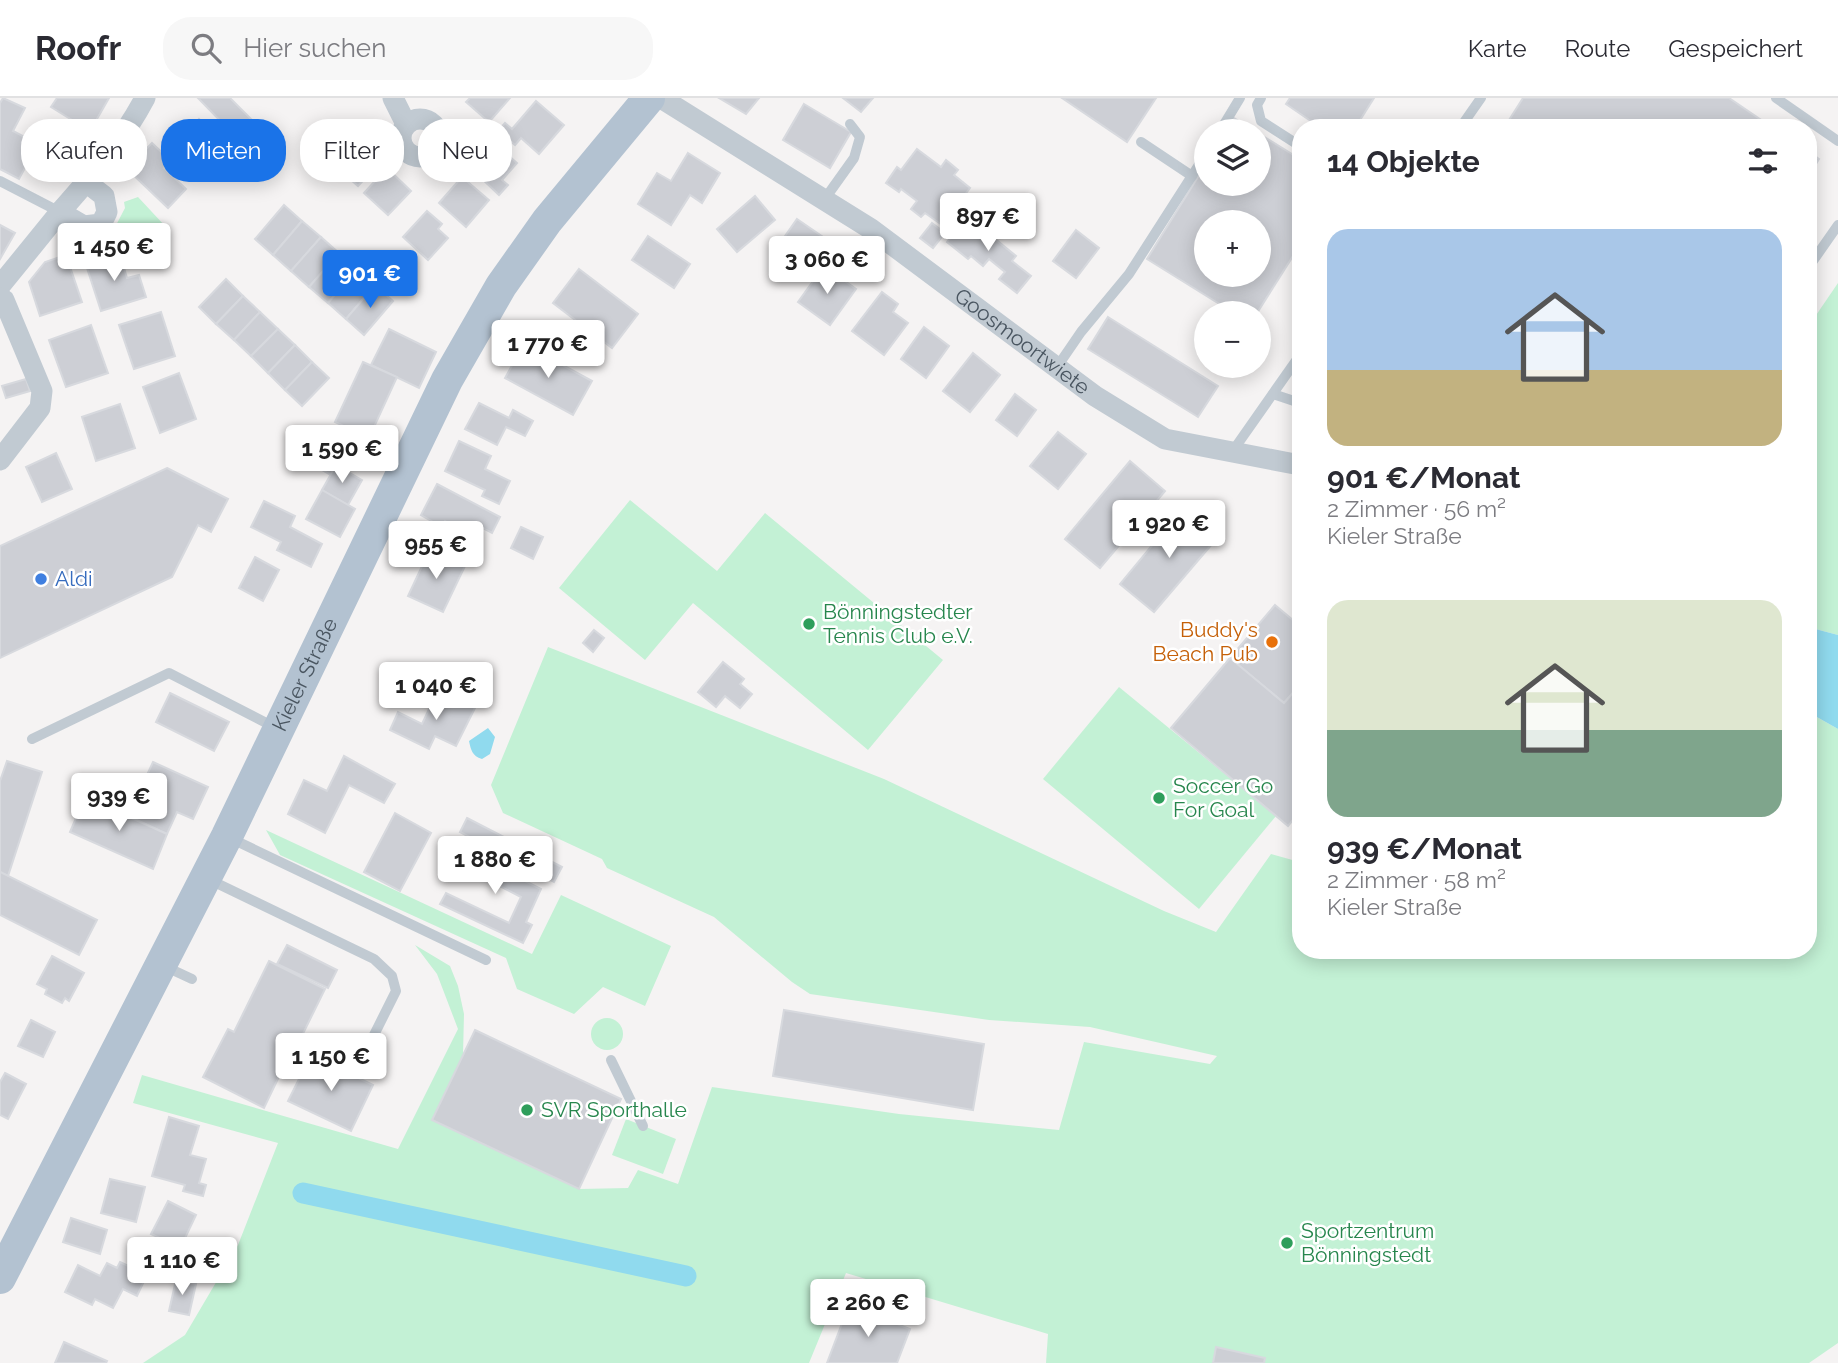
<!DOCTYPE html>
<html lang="de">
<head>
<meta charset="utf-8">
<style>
	:root { --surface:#fff; --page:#f7f7f7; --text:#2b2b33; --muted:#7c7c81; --line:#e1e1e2; --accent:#1a73e8 }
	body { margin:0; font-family:Raleway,sans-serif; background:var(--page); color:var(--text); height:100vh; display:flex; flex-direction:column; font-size:26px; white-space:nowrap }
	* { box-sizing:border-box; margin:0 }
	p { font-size:23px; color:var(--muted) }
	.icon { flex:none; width:38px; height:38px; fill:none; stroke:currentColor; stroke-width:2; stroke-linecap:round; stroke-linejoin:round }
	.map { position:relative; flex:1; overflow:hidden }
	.side { position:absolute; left:1292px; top:21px; width:525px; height:840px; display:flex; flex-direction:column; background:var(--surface); border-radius:28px; box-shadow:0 4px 18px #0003 }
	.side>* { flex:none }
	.hud { position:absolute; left:21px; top:21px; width:665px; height:63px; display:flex; gap:14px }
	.fabs { position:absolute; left:1194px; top:21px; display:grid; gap:14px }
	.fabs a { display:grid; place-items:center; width:77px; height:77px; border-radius:50%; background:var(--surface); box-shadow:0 4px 18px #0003; font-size:35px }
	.price { position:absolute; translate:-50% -60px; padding:0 16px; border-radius:7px; background:#fff; color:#222; font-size:23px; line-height:46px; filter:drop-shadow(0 2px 4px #0008) }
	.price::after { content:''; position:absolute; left:50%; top:42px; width:21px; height:16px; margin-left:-10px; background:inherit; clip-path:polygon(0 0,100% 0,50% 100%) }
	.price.active { background:var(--accent); color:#fff }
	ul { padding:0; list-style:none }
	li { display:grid; align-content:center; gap:14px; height:371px; padding:0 35px }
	li span { display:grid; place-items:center; height:217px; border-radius:21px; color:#555 }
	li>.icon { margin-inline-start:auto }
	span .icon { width:126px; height:126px; fill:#fffc; stroke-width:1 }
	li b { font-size:30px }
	h2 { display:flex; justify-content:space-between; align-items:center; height:84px; padding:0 35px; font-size:30px }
	.chip { padding:0 24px; border-radius:28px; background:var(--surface); box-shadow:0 4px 18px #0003; font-size:24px; line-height:63px }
	.chip.active { background:var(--accent); color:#fff }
	header { display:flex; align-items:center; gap:42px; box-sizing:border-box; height:98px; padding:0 35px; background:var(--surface); border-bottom:2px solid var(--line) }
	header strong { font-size:33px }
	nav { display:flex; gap:38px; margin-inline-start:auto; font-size:24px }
	.search { width:490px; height:63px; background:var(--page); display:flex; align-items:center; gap:18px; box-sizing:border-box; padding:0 24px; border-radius:28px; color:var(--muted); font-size:26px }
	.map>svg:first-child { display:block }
	.green { fill:#c3f1d5 }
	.water { fill:#90daee }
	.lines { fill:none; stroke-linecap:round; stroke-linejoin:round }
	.canal { stroke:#90daee; stroke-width:21 }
	.building { fill:#cdcfd5; stroke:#d7d9de; stroke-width:2; fill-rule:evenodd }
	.lane { stroke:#c1cad2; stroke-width:10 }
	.street { stroke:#c1cad2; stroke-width:21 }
	.primary { stroke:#b3c2d1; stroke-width:32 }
	.shop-dot { fill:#3f7fe0; stroke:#fff; stroke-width:2.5 }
	.leisure-dot { fill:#2e9e5b; stroke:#fff; stroke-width:2.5 }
	.food-dot { fill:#e8710a; stroke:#fff; stroke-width:2.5 }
	.labels { text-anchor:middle; stroke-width:5; stroke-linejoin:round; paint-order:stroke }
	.street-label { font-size:21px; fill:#4a5661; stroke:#fff }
	.shop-label { font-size:21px; fill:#366cbe; stroke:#fff; text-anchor:start }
	.leisure-label { font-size:21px; fill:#27864d; stroke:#fff; text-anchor:start }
	.food-label { font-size:21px; fill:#c56008; stroke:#fff; text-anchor:end }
</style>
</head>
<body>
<header>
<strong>Roofr</strong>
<div class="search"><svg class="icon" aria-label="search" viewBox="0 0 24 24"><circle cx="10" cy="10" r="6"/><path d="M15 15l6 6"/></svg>Hier suchen</div>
<nav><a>Karte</a><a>Route</a><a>Gespeichert</a></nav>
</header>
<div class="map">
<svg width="1838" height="1265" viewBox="0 0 1838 1265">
	<rect width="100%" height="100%" fill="#f5f3f3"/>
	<g class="green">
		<path d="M138,99l27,29 -15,28 -37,-23 12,-23 -1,-6z"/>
		<path d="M1838,185v352l-30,-8v-300z"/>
		<path d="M630,402l87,71 48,-58 178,147 -75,90 -175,-147 -48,57 -86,-72z"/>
		<path d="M548,549l336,132 280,132 52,21 55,-78 25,7 4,-5v94h508v-238l30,17v614l-29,20h-763l2,-29 -202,-61 -37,90h-666l42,-28 53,-90 40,-102 -145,-40 9,-28 256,74 60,-120 -21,-55 -22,-29 35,21 8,20 6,28 -1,41 -30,65 146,69 49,-1 10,-18 40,14 34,-97 187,27 160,16 25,-88 126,22 7,-8 -127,-29 -101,-7 -179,-26 -18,-12 -78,-65 -107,-49 -5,-9 -99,-46 -12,-28z"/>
		<path d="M1119,589l157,129 -77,93 -156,-130z"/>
		<path d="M266,732l266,124 29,-59 110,51 -26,60 -42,-19 -29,27 -57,-25 -11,-31 -226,-103z"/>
		<circle cx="607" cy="936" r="16"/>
		<path d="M626,1021l50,20 -13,35 -51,-19z"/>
	</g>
	<g class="water">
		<path d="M1808,529l30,8v94l-30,-17z"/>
		<path d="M488,630l7,9 -5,17 -8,5c-10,-3 -11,-9 -13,-18z"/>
	</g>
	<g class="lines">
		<path class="canal" d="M303,1095l383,83"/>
	</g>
	<g class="building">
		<path d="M3,0l22,10 -12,23 25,13 -19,35 -19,-10v-66z"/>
		<path d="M57,0h52l-19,33 -39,-24z"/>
		<path d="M198,0h32l22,22 -16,17z"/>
		<path d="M470,0h40l-21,24 -23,-20z"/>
		<path d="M719,0h40l-13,16z"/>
		<path d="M843,0h30l-12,14z"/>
		<path d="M1062,0h94l-29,44z"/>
		<path d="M1290,0h84l-19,30h-34l-35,-24z"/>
		<path d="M1523,0h206l44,30h-269z"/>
		<path d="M536,3l28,24 -25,29 -18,-16 -6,7 -17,-14 7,-8 7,6z"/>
		<path d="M804,6l47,28 -21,36 -47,-28z"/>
		<path d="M1234,20l21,13h-29z"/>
		<path d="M199,21l34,33 -25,25 -33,-33z"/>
		<path d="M1258,35l42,26v86l-43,68h-23l-87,-54 59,-95v20h52zM1206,124h52v53h-52z"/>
		<path d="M491,42l26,23 -15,17 6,5 -9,10 -20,-19 5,-5 -12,-11z"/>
		<path d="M355,44l24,21 -21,23 -24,-21z"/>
		<path d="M152,45l19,18 -7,7 22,21 -18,19 -41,-39z"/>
		<path d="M917,51l24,18 5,-7 12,10 -4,5 16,13 -28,37 -17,-12 -4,4 -10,-8 6,-8 -16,-12 -2,3 -13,-9 11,-16 4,3z"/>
		<path d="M1808,53l11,8 -11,18z"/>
		<path d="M688,55l32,20 -18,30 -12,-8 -19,30 -33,-21 19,-31 14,8z"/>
		<path d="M387,70l24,23 -23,24 -24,-22z"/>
		<path d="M462,79l27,23 -23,27 -27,-24z"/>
		<path d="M755,98l20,24 -38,32 -20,-23z"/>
		<path d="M284,107l18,16 -29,34 -18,-16z"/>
		<path d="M427,113l15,13 -4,5 10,9 -20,22 -25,-23z"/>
		<path d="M967,118l49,40 -4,5 19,15 -14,17 -18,-14 6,-7 -16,-13 -6,7 -12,-10 -3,3 -21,-17z"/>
		<path d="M797,121l29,20 -21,30 -29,-20z"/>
		<path d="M302,123l19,16 -30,34 -18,-16z"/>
		<path d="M932,125l13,10 -12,15 -13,-10z"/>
		<path d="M0,127l15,8 -15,26z"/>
		<path d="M1076,132l23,18 -23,30 -23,-17z"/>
		<path d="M648,138l42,28 -16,24 -42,-28z"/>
		<path d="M321,139l18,16 -30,34 -18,-16z"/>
		<path d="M339,155l18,16 -29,34 -19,-16z"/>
		<path d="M120,156l7,24 12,-3 7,22 -45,14 -15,-46z"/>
		<path d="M66,157l16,47 -42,14 -11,-34 16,-20z"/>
		<path d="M824,168l32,23 -26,36 -32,-23z"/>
		<path d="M357,171l18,16 -29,34 -18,-16z"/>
		<path d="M579,171l59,45 -26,34 -59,-45z"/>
		<path d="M226,181l17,17 -27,28 -17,-17z"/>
		<path d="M375,187l18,16 -29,34 -18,-16z"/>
		<path d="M882,194l16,12 -5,8 15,11 -24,32 -32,-24z"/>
		<path d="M243,198l17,16 -26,28 -18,-16z"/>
		<path d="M161,214l14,44 -41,13 -15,-44z"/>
		<path d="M260,214l18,17 -27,27 -17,-16z"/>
		<path d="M1108,219l110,69 -20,31 -110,-68z"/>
		<path d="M91,227l17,48 -42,14 -17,-47z"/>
		<path d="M924,229l25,19 -23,32 -25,-19z"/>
		<path d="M278,231l17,16 -27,28 -17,-17z"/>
		<path d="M389,231l47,23 -17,36 -48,-23z"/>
		<path d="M524,246l68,37 -19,34 -68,-37z"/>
		<path d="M295,247l17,17 -27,28 -17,-17z"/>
		<path d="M973,255l27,22 -30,37 -27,-21z"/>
		<path d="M312,264l17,16 -27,28 -17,-16z"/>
		<path d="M363,264l34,15 -28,61 -34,-16z"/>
		<path d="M179,275l17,46 -36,14 -17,-46z"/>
		<path d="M26,281l4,12 -24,7 -4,-12z"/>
		<path d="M1015,296l21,16 -19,26 -21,-16z"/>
		<path d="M479,305l30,15 4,-8 20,11 -8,15 -19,-9 -9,18 -32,-16z"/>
		<path d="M120,306l15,44 -39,13 -14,-44z"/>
		<path d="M1058,334l28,22 -28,35 -28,-23z"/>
		<path d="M331,341l21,12 -10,18 -6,-4 -5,10 -16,-9z"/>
		<path d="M459,343l32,15 -6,13 25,12 -11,23 -17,-8 3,-6 -40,-19z"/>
		<path d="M56,355l16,36 -30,13 -16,-35z"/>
		<path d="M1130,363l35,30 -65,77 -35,-29z"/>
		<path d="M336,367l26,15 -14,25 -26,-15z"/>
		<path d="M167,370l61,31 -17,33 -13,-7 -26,52 -172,81v-112z"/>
		<path d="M437,386l63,33 -8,16 -13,-7 -6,10 -28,-15 -3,6 -21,-12z"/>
		<path d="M322,392l33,19 -15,28 -34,-18z"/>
		<path d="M264,403l31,15 -5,11 32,17 -11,23 -34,-17 4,-8 -30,-15z"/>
		<path d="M1183,410l35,29 -64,75 -34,-28z"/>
		<path d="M521,429l22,10 -10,22 -22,-11z"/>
		<path d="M430,451l35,17 -22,46 -35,-16z"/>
		<path d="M255,459l24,13 -16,31 -24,-13z"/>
		<path d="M1275,507l25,21v59l-16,18 -54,-45z"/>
		<path d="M594,532l10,8 -11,14 -10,-9z"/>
		<path d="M1230,560l54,45 16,-18v126l-12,15 -117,-98z"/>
		<path d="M723,564l21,17 -4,5 12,10 -12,14 -15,-12 -9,11 -18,-15z"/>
		<path d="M438,592l37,18 -19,38 -21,-10 -6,13 -39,-19 8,-18 24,12z"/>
		<path d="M170,595l59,29 -15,29 -58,-29z"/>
		<path d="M344,658l51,28 -11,19 -35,-18 -24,48 -37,-19 16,-34 23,11z"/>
		<path d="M7,663l35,11 -34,104 -8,-4v-91z"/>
		<path d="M153,664l55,25 -15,32 -16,-7 -10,22 -39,-18z"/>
		<path d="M85,699l82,37 -14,35 -83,-37z"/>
		<path d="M395,715l36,20 -31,58 -36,-19z"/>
		<path d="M467,720l95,49 -8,15 -94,-50z"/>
		<path d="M454,747l87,44 -15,33 6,3 -9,18 -83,-39 6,-11 63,30 12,-26 -74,-38z"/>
		<path d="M0,774l97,48 -18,35 -79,-40z"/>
		<path d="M287,847l50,25 -9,18 -51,-24z"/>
		<path d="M52,858l32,17 -15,28 -4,-3 -3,5 -17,-9 2,-5 -10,-5z"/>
		<path d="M269,863l56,28 -33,67 -6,-3 -3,5 4,2 -23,48 -61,-31 25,-48 6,3z"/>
		<path d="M784,912l200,34 -11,66 -200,-34z"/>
		<path d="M31,922l24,12 -12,25 -25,-11z"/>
		<path d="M475,932l146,69 -42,90 -147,-69z"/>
		<path d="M311,957l62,30 -22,46 -63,-30z"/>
		<path d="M5,975l21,11 -18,35 -8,-4v-33z"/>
		<path d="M169,1019l30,9 -9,29 16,4 -7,24 7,2 -3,11 -20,-5 2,-6 -33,-9z"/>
		<path d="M110,1081l35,8 -9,35 -35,-9z"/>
		<path d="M168,1103l28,14 -17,36 -20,-10 1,-3 -9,-4z"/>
		<path d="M71,1120l36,12 -7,24 -37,-12z"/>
		<path d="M120,1164l27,13 -10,21 -14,-7 -10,19 -18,-9 -3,6 -27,-13 13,-27 22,11 7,-13 10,5z"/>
		<path d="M176,1182l20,4 -7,31 -20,-4z"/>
		<path d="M849,1207l61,24 -13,34h-70z"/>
		<path d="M64,1244l43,19 -1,2h-51z"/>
		<path d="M1216,1249l49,11 -1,5h-51z"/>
	</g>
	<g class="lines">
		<g class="lane">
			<path d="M1261,0l-4,7 4,16 39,25"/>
			<path d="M1776,0l62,43"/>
			<path d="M1460,30l21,-30"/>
			<path d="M1220,33l20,-33"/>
			<path d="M1141,44l51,34"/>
			<path d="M0,83l60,31"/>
			<path d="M824,102l30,-42 6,-21 -10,-13"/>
			<path d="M1808,170l30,-43"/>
			<path d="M1057,269l24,-35 48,-58 77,-120"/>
			<path d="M1273,296l27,9"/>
			<path d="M1232,354l68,-97"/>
			<path d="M32,641l137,-66 107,55"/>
			<path d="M230,740l256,122"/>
			<path d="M208,781l166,80 18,17 4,15 -38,76"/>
			<path d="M164,868l28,13"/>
			<path d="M611,962l32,66"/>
		</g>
		<g class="street">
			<path d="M393,0l13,26"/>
			<path id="s1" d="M661,0l210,131 224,167 70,43 135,26"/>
			<circle cx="420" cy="40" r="19"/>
			<path d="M86,84l18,14 3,16 -6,12 -17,2 -24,-14c31,-35 63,-72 85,-114"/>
			<path d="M0,188l60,-74"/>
			<path d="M0,200l4,2 38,91 -2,17 -40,52"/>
		</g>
		<path class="primary" id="s2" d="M0,1180l227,-442 220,-456 54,-94 46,-65 102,-123"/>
	</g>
	<circle class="shop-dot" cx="41" cy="481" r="7"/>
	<g class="leisure-dot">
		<circle cx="809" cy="526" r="7"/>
		<circle cx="1159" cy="700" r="7"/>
		<circle cx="527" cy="1012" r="7"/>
		<circle cx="1287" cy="1145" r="7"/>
	</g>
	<circle class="food-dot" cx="1272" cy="544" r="7"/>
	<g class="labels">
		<g class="street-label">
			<text dy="7" stroke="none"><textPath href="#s1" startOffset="436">Goosmoortwiete</textPath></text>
			<text dy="7" stroke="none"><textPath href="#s2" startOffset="676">Kieler Straße</textPath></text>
		</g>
		<g class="shop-label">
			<text x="55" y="488">Aldi</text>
		</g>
		<g class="leisure-label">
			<text x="823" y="521">Bönningstedter<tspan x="823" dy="24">Tennis Club e.V.</tspan></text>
			<text x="1173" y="695">Soccer Go<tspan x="1173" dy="24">For Goal</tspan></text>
			<text x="541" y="1019">SVR Sporthalle</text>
			<text x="1301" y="1140">Sportzentrum<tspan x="1301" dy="24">Bönningstedt</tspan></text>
		</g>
		<g class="food-label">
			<text x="1258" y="539">Buddy's<tspan x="1258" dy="24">Beach Pub</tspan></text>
		</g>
	</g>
</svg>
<div class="fabs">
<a><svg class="icon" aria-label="layers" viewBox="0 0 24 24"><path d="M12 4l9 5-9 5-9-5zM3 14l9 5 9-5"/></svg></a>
<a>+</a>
<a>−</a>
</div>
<b class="price" style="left:988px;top:155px">897 €</b>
<b class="price" style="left:114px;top:185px">1 450 €</b>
<b class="price" style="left:827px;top:198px">3 060 €</b>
<b class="price active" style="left:370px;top:212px">901 €</b>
<b class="price" style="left:548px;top:282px">1 770 €</b>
<b class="price" style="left:342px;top:387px">1 590 €</b>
<b class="price" style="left:1169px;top:462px">1 920 €</b>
<b class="price" style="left:436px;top:483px">955 €</b>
<b class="price" style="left:436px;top:624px">1 040 €</b>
<b class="price" style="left:119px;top:735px">939 €</b>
<b class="price" style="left:495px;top:798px">1 880 €</b>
<b class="price" style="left:331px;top:995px">1 150 €</b>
<b class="price" style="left:182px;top:1199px">1 110 €</b>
<b class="price" style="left:868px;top:1241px">2 260 €</b>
<div class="hud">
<a class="chip">Kaufen</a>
<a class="chip active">Mieten</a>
<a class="chip">Filter</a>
<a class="chip">Neu</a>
</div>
<section class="side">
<h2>14 Objekte<svg class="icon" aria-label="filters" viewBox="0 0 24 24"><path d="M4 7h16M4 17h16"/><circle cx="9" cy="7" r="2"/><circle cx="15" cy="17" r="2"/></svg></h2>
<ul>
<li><span style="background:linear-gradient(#a9c7e8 65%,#c2b280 0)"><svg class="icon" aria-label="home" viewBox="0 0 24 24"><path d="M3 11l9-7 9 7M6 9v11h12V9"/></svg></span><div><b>901 €/Monat</b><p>2 Zimmer · 56 m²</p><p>Kieler Straße</p></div></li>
<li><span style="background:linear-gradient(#dfe7d0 60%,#7fa58c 0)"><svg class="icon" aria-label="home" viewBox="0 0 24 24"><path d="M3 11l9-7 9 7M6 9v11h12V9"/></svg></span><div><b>939 €/Monat</b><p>2 Zimmer · 58 m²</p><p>Kieler Straße</p></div></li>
</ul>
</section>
</div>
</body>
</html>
